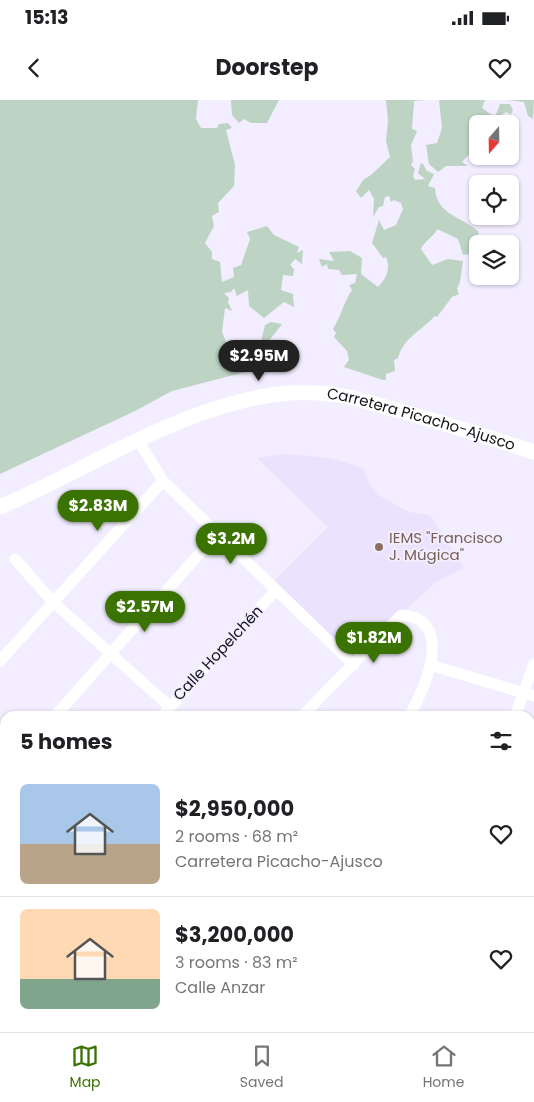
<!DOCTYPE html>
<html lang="en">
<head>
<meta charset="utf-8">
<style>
	:root { --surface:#fff; --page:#f6f6f6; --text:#202124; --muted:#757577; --line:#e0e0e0; --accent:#3b7302 }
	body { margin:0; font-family:Poppins,sans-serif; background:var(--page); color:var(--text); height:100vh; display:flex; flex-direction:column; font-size:19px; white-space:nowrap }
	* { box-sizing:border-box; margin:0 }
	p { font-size:16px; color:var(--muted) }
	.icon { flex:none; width:28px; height:28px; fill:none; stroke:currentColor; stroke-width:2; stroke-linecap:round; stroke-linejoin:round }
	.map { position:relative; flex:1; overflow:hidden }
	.drawer { position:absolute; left:0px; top:611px; width:535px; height:321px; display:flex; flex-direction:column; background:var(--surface); border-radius:15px 15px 0 0; box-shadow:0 1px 4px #0004 }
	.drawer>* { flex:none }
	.needle { width:32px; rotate:200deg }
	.fabs { position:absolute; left:469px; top:15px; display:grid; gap:10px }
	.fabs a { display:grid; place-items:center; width:50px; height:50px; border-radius:8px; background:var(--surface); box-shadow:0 1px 4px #0004; font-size:25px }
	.price { position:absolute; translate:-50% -42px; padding:0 11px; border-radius:18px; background:var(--accent); color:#fff; font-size:16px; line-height:32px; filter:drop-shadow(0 1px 2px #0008) }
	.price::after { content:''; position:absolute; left:50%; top:30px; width:15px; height:11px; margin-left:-8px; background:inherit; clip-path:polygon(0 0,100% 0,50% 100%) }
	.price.selected { background:#222; color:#fff }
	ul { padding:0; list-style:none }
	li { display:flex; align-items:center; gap:15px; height:125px; padding:0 20px }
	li+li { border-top:1px solid var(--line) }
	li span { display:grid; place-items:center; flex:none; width:140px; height:100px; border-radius:8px; color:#555 }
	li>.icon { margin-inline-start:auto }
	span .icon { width:60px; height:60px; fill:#fffc; stroke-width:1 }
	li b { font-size:21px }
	h2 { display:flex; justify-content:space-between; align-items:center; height:60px; padding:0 20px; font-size:21px }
	.status { display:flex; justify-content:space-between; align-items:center; height:35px; padding:0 25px; background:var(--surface); direction:ltr }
	.status svg { height:14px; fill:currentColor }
	header { display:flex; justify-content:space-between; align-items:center; height:65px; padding:0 20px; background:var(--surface); font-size:22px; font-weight:700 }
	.dock { display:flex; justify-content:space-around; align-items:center; height:70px; border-top:1px solid var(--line); background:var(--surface); font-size:14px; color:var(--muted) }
	.dock a { display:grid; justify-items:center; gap:2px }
	.dock .selected { color:var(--accent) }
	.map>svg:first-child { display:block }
	.built { fill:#ebe2fe }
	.green { fill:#bdd3c3 }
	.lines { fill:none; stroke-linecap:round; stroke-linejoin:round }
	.minor { stroke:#fff; stroke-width:11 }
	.secondary { stroke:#fff; stroke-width:15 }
	.education-dot { fill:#8d6e63; stroke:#f3eeff; stroke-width:2 }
	.labels { text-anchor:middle; stroke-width:4; stroke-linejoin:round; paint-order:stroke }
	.street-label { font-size:15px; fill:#15131a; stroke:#f3eeff }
	.education-label { font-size:15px; fill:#785e54; stroke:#f3eeff; text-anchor:start }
</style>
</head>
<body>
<div class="status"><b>15:13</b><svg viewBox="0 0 49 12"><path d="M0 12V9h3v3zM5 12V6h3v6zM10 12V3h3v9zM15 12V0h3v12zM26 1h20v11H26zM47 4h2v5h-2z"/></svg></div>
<header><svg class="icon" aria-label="back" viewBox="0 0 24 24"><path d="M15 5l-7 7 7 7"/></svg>Doorstep<svg class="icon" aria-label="heart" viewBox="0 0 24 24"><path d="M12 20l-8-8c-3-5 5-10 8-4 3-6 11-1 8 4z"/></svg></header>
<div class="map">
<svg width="534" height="932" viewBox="0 0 534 932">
	<rect width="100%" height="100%" fill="#f3eeff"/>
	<path class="built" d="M285,354l46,4 32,10 7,17 10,11 29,16 21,3 34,53 -28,14 -35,32 -47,50 -82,-81 56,-56 -71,-69z"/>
	<g class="green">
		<path d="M0,0h198l-2,19 5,9h16l2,-4 9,-1 4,5 -6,2 9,35 -1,21 -16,17 1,9 -7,4 2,10 -9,17 7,9v7l8,3 2,20 12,-5 -1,-9 8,-3 9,-26 -3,-7 20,-6 7,9 25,12 -2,6 6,-3 -1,14 -7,-5 -5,6 4,4 -1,7 -10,-1 -2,15 12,4 1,13 -10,-5 -20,16 -15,-12 -1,-16 -11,6 -3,-8 -3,4 -7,1 5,5 -1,4 4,9 -7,-3 -3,24 5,12 9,2 9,12 8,-3 10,3 -4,-8 6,-25 6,-3 11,2 -14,18 11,11 1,10 -108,28 -37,20 -135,63z"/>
		<path d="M231,0h48l-12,23h-16l-7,-4 -5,4 -7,-8z"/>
		<path d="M386,0h38l-10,1 -2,28 5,2 -6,14 2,16 -2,4 4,4 -2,7 2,4 10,-1 -7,-6 3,-10 2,1 4,7 7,3 -6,12 7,2c1,27 28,29 44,44l-10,22 -6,1 -5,-16 -21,-10c-2,7 -12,11 -16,20l11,16 16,-6 15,2 -3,21 -3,7 2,5 -7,3 -15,20 -2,-1c-13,14 -32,22 -37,42l-4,2 1,11 -9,3v6h-3l-39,-13 5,-7 -2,-9 -13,-14 2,-4 -3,-4c8,-13 10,-25 19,-39l-3,-5 6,-2 2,-9 -15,1 -3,-5 -11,-1 -1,-5 -5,3 -3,-8 15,2 -5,-9 21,-1 12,7 -1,16 17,13c8,-8 13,-18 8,-30l-3,1 -11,-15 7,-23 5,10 12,-5 7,-16 -2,-6 -7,-3 -3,2 -2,-6 -4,1 -2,9 -4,1 -6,10 1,-18 -5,-9 -8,8 -5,-7 7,-11 8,-5 19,-18 -4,-16 2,-21z"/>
		<path d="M439,0h46l-3,8 13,9 5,-13h10l3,6 -2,4 -5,-2 -5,3 11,4 2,6 -32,-1v-5l-12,1 7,26 -15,16 6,4h-22l-8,6 -9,-8 -3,-19 11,-2 5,-15z"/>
		<path d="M508,0h26l-1,19 -5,-3 -4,-14z"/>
	</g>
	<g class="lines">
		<g class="minor">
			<path d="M138,340l25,41 191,184"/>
			<path d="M15,459l37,42 117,105"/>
			<path d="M0,561l163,-180"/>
			<path d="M430,565l104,31"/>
			<path d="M55,616l162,-182"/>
			<path d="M162,616l114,-126"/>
			<path d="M302,616l99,-101c55,3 24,75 8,101"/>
			<path d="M515,616l19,-52"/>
			<path d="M0,678l5,-5"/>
			<path d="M0,687l5,5"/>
			<path d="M530,745l4,1"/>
			<path d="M0,794l5,-4"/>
			<path d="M530,852l4,-11"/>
			<path d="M0,905l5,-5"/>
			<path d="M168,928l4,4"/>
			<path d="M454,928l5,4"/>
			<path d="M84,932l5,-4"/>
			<path d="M190,932l5,-4"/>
			<path d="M292,932l1,-4"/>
			<path d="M398,932l1,-4"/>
			<path d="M502,932l1,-4"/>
		</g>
		<path class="secondary" id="s1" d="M0,407c95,-40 211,-121 318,-114 27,1 53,10 78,17 46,12 92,27 138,42"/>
	</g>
	<circle class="education-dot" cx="379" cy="447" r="5"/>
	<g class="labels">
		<g class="street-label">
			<text dy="5" stroke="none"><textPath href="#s1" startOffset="448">Carretera Picacho-Ajusco</textPath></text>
			<text transform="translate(218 553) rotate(-47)" y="5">Calle Hopelchén</text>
		</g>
		<g class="education-label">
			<text x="389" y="443">IEMS "Francisco<tspan x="389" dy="17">J. Múgica"</tspan></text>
		</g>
	</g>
</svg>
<div class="fabs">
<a><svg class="needle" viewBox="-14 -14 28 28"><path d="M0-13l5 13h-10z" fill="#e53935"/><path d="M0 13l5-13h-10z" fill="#757577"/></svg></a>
<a><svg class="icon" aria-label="locate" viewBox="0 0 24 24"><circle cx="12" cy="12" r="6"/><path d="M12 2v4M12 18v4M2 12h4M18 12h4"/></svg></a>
<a><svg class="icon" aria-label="layers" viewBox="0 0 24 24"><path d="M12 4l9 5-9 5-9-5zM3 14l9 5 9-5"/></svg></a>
</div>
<b class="price selected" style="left:259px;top:282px">$2.95M</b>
<b class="price" style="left:98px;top:432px">$2.83M</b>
<b class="price" style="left:231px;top:465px">$3.2M</b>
<b class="price" style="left:145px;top:533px">$2.57M</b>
<b class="price" style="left:374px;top:564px">$1.82M</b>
<section class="drawer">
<h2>5 homes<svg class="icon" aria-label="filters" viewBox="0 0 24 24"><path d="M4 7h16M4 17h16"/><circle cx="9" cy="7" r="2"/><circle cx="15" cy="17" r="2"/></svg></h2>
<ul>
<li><span style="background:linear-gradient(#a9c7e8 60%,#b9a48a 0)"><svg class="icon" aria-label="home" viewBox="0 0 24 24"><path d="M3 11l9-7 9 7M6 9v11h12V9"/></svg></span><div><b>$2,950,000</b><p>2 rooms · 68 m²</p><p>Carretera Picacho-Ajusco</p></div><svg class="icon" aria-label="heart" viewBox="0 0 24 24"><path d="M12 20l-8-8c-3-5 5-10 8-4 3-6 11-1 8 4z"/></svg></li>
<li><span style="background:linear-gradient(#ffd9b3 70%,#7fa58c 0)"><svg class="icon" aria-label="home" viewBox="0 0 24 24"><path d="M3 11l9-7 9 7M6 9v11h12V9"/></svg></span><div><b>$3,200,000</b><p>3 rooms · 83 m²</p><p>Calle Anzar</p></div><svg class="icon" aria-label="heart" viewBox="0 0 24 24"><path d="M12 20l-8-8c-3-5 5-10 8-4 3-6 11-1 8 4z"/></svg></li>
</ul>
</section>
</div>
<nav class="dock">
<a class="selected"><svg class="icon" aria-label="map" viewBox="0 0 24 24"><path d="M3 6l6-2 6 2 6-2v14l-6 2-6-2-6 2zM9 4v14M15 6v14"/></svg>Map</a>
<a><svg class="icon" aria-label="saved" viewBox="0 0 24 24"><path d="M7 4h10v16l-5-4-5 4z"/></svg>Saved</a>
<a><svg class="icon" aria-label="home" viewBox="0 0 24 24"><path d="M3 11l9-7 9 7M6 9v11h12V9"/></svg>Home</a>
</nav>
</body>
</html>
